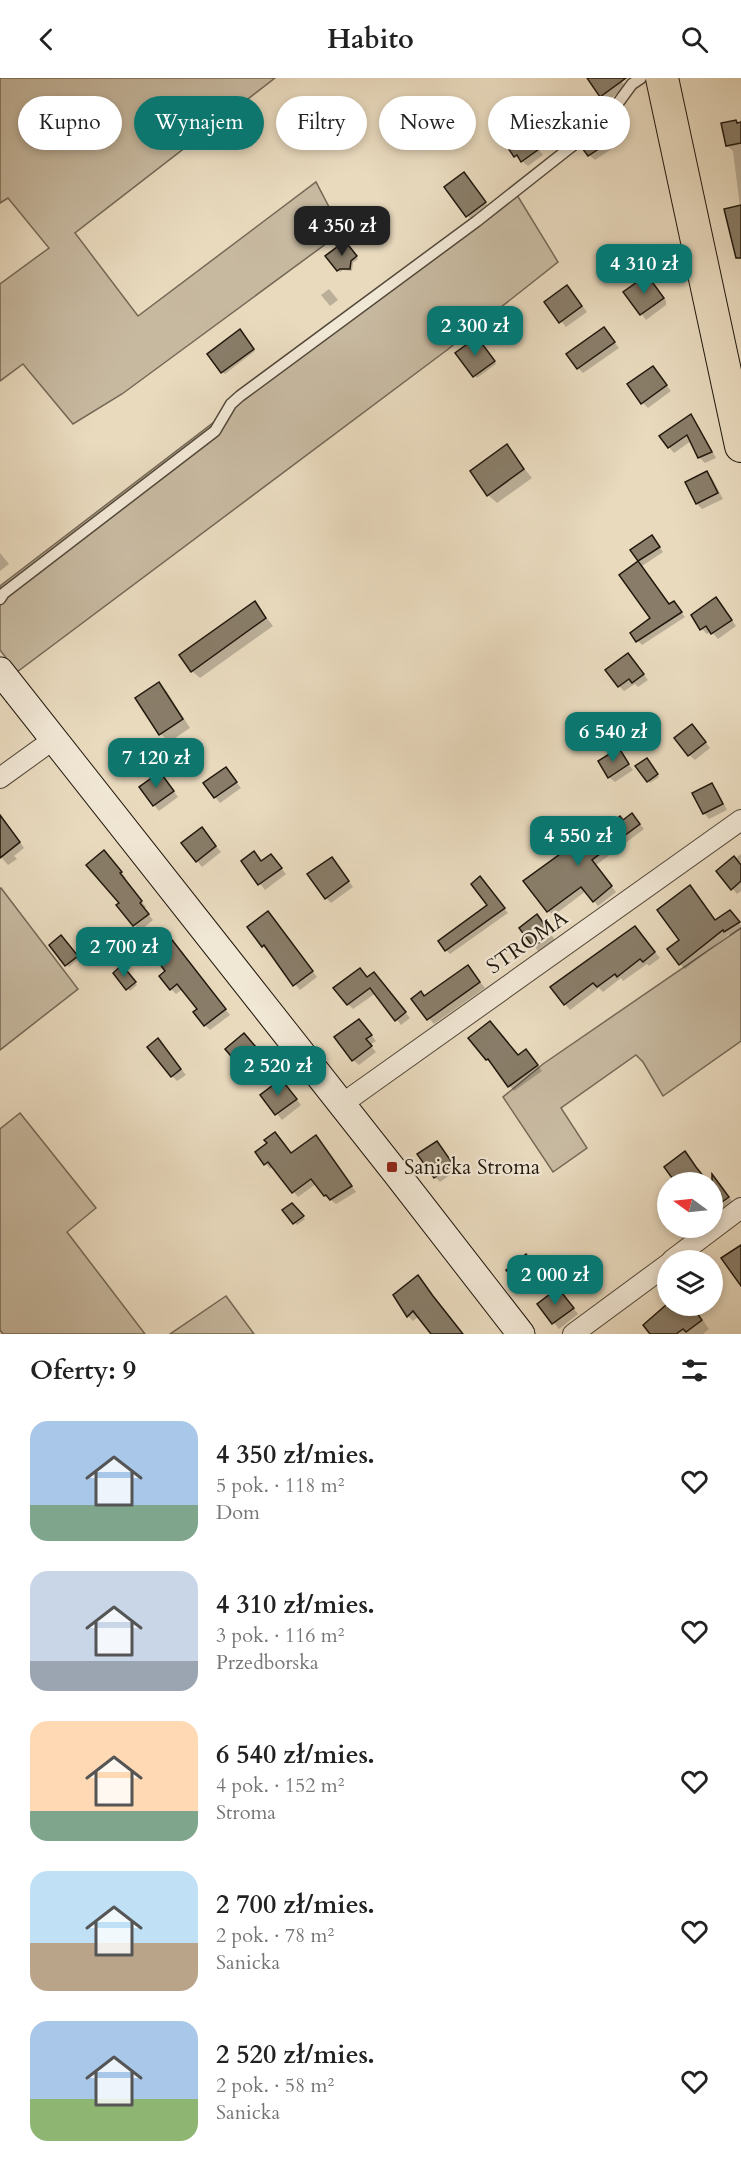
<!DOCTYPE html>
<html lang="pl">
<head>
<meta charset="utf-8">
<style>
	:root { --surface:#fff; --page:#f6f6f6; --text:#222; --muted:#767676; --accent:#0f766e }
	body { margin:0; font-family:Cardo,serif; background:var(--page); color:var(--text); height:100vh; display:flex; flex-direction:column; font-size:22px; white-space:nowrap }
	* { box-sizing:border-box; margin:0 }
	p { font-size:20px; color:var(--muted) }
	.icon { flex:none; width:33px; height:33px; fill:none; stroke:currentColor; stroke-width:2; stroke-linecap:round; stroke-linejoin:round }
	.map { position:relative; height:1256px; overflow:hidden }
	.side { display:flex; flex-direction:column; background:var(--surface); flex:1 }
	.side>* { flex:none }
	.guide { position:absolute; left:18px; top:18px; width:705px; height:54px; display:flex; gap:12px }
	.needle { width:39px; rotate:285deg }
	.buttons { position:absolute; left:657px; top:1094px; display:grid; gap:12px }
	.buttons a { display:grid; place-items:center; width:66px; height:66px; border-radius:50%; background:var(--surface); box-shadow:0 3px 9px #0003; font-size:30px }
	.price { position:absolute; translate:-50% -51px; padding:0 14px; border-radius:12px; background:var(--accent); color:#fff; font-size:20px; line-height:39px; filter:drop-shadow(0 2px 3px #0008) }
	.price::after { content:''; position:absolute; left:50%; top:36px; width:18px; height:14px; margin-left:-9px; background:inherit; clip-path:polygon(0 0,100% 0,50% 100%) }
	.price.active { background:#222; color:#fff }
	ul { padding:0; list-style:none }
	li { display:flex; align-items:center; gap:18px; height:150px; padding:0 30px }
	li span { display:grid; place-items:center; flex:none; width:168px; height:120px; border-radius:18px; color:#555 }
	li>.icon { margin-inline-start:auto }
	span .icon { width:72px; height:72px; fill:#fffc; stroke-width:1 }
	li b { font-size:26px }
	h2 { display:flex; justify-content:space-between; align-items:center; height:72px; padding:0 30px; font-size:26px }
	.pill { padding:0 21px; border-radius:27px; background:var(--surface); box-shadow:0 3px 9px #0003; font-size:21px; line-height:54px }
	.pill.active { background:var(--accent); color:#fff }
	header { display:flex; justify-content:space-between; align-items:center; height:78px; padding:0 30px; background:var(--surface); font-size:27px; font-weight:800 }
	.map>svg:first-child { display:block }
	.green { fill:#c7b9a0; stroke:#746856; stroke-width:1.5 }
	.shadow { fill:#0003 }
	.building { fill:#897d69; stroke:#21180d; stroke-width:1.5 }
	.lines { fill:none; stroke-linecap:round; stroke-linejoin:round }
	.lane-casing { stroke:#534839; stroke-width:13 }
	.street-casing { stroke:#534839; stroke-width:22 }
	.secondary-casing { stroke:#21180d; stroke-width:29 }
	.primary-casing { stroke:#21180d; stroke-width:34 }
	.lane { stroke:#f1e7d5; stroke-width:10 }
	.street { stroke:#f1e7d5; stroke-width:20 }
	.secondary { stroke:#f1e7d5; stroke-width:27 }
	.primary { stroke:#e9dabe; stroke-width:32 }
	.poi-dot { fill:#8f2418; stroke:#f1e7d5; stroke-width:2 }
	.labels { text-anchor:middle; stroke-width:4.5; stroke-linejoin:round; paint-order:stroke }
	.street-label { font-size:21px; fill:#21180d; stroke:#f1e7d5 }
	.poi-label { font-size:21px; fill:#21180d; stroke:#f1e7d5; text-anchor:start }
</style>
</head>
<body>
<header><svg class="icon" aria-label="back" viewBox="0 0 24 24"><path d="M15 5l-7 7 7 7"/></svg>Habito<svg class="icon" aria-label="search" viewBox="0 0 24 24"><circle cx="10" cy="10" r="6"/><path d="M15 15l6 6"/></svg></header>
<div class="map">
<svg width="741" height="1256" viewBox="0 0 741 1256">
	<rect width="100%" height="100%" fill="#e9dabe"/>
	<filter id="stains"><feTurbulence type="fractalNoise" baseFrequency=".00333" numOctaves="4"/><feColorMatrix values="0 0 0 0 .2 0 0 0 0 .09 0 0 0 0 .02 0 0 0 .5 -.17"/></filter>
	<radialGradient id="worn" r=".72"><stop offset=".6" stop-color="#630" stop-opacity="0"/><stop offset="1" stop-color="#630" stop-opacity=".3"/></radialGradient>
	<g class="green">
		<path d="M0,0h275l-200,155 63,83 178,-134 26,50 -220,162 -49,30 -50,-60 -23,17v-97l49,-36 -41,-50 -8,5z"/>
		<path d="M517,117l41,67 -111,88 -430,322 -17,-22v-64l312,-239z"/>
		<path d="M1,810l77,101 -78,61v-161z"/>
		<path d="M741,850v113l-78,55 -20,-34 -7,-7 -75,53 26,40 -34,24 -50,-75 40,-33z"/>
		<path d="M20,1035l76,95 -29,24 78,102h-142l-3,-4v-201z"/>
		<path d="M226,1218l28,38h-84z"/>
	</g>
	<g class="shadow">
		<path d="M589,0h30l7,9 -19,14z"/>
		<path d="M736,44l5,2v118l-1,-35 -7,-56 -6,-5z"/>
		<path d="M611,49l11,15 -27,18 -6,-5z"/>
		<path d="M526,55l17,22 -15,11 -13,-10 -7,-10z"/>
		<path d="M466,99l21,28 -17,13 -24,-31z"/>
		<path d="M347,167l11,14 -5,4 -1,8 -9,-1 -3,2 -2,-2z"/>
		<path d="M647,199l19,24v4l-20,15 -21,-28z"/>
		<path d="M329,211l9,11 -8,6 -9,-11z"/>
		<path d="M572,214l15,20 -21,15 -20,-25z"/>
		<path d="M604,251l15,19 -36,25 -5,-5z"/>
		<path d="M242,255l13,18 -30,23 -3,-2z"/>
		<path d="M479,263l17,23 -19,14 -20,-24z"/>
		<path d="M653,290l18,23 -23,17 -5,-5z"/>
		<path d="M691,338l5,6 20,36 -11,5 -5,-5 -9,-17 -17,12 -5,-6z"/>
		<path d="M506,368l26,32 -35,25 -9,-8z"/>
		<path d="M707,395l5,5 11,21 -21,10 -5,-5 -10,-21z"/>
		<path d="M656,464l7,10 -21,14 28,40 4,-3 11,14 -43,28 -4,-4 14,-22 -31,-43 19,-14 -8,-12z"/>
		<path d="M0,475l9,11 -9,7z"/>
		<path d="M255,525l18,23 -73,52 -8,-7z"/>
		<path d="M721,527l15,21 -18,13 -7,-8 -4,3 -5,-5z"/>
		<path d="M633,582l15,20 -10,7 -3,-3 -11,7 -5,-5z"/>
		<path d="M159,606l8,8 23,36 -21,14 -8,-8 -24,-36z"/>
		<path d="M697,653l13,17 -15,12 -6,-5z"/>
		<path d="M618,672l15,20 -18,12 -6,-5z"/>
		<path d="M649,684l10,15 -9,6 -2,-2z"/>
		<path d="M226,691l15,19 -21,15 -5,-6z"/>
		<path d="M165,701l13,18 -19,14 -5,-6z"/>
		<path d="M712,707l5,5 10,20 -18,9 -5,-6z"/>
		<path d="M637,742l7,9 -49,37 21,26 -18,14 -12,-15 -33,25 -28,-35 74,-47 24,-12z"/>
		<path d="M0,744l12,9 12,17 -10,8 3,3 -9,6 -8,-9z"/>
		<path d="M207,757l14,17 -19,15 -19,-23z"/>
		<path d="M741,776v37l-4,3 -19,-22z"/>
		<path d="M271,777l15,19 -21,16 -22,-29 19,1z"/>
		<path d="M110,780l16,20 -2,1 22,28 -2,2 9,11 -13,11 -22,-25 3,-3z"/>
		<path d="M337,786l16,23 -22,16 -5,-5z"/>
		<path d="M484,804l24,31 -58,41 -4,-4 43,-44z"/>
		<path d="M695,814l21,29 18,-5 7,9v4l-11,7 -1,-2 -44,35 -5,-5 1,-23z"/>
		<path d="M537,838l18,24 -16,12 -5,-6z"/>
		<path d="M273,841l44,58 -17,13 -37,-44z"/>
		<path d="M635,850l25,30 -11,8 -2,-2 -24,17 -2,-3 -18,14 -4,-4 -29,22 -18,-22z"/>
		<path d="M63,861l16,20 -10,8 -18,-22z"/>
		<path d="M175,866l55,71 -20,15 -5,-5 -5,-16 -17,-20 -7,5 -5,-5 -4,-18z"/>
		<path d="M122,889l15,18 -7,6 -15,-18z"/>
		<path d="M473,895l12,15 -51,36 -21,-25 12,-2z"/>
		<path d="M368,901l11,1 31,38 -9,7 -25,-32 -23,16 -5,-5z"/>
		<path d="M364,948l12,15 -6,4 6,7 -17,13 -6,-5z"/>
		<path d="M158,962l28,35 -9,6 -5,-5z"/>
		<path d="M250,962l15,19 -17,14 -5,-5z"/>
		<path d="M532,979l10,14 -28,20 -27,-32z"/>
		<path d="M286,1008l15,19 -19,15 -20,-25z"/>
		<path d="M321,1064l35,50 -20,12 -11,-9 -8,-12 -19,14 -25,-31 -3,3 -13,-16 35,2z"/>
		<path d="M442,1070l15,22 -17,12 -5,-5z"/>
		<path d="M730,1120l3,5 -21,15v-7z"/>
		<path d="M292,1127l13,14 -8,6 -13,-14z"/>
		<path d="M531,1184l12,15 -18,14 -5,-6z"/>
		<path d="M418,1199l5,6 40,51 -44,-18 -6,5 -5,-5z"/>
		<path d="M563,1217l15,19 -19,15 -20,-25z"/>
		<path d="M668,1227h24l17,24 -6,5h-51z"/>
	</g>
	<g class="building">
		<path d="M587,0h39l-26,19z"/>
		<path d="M736,42l1,3 4,-1v21l-15,3 -5,-23z"/>
		<path d="M611,47l7,11 -30,20 -6,-8z"/>
		<path d="M526,53l13,18 -18,13 -4,-7 -3,2 -8,-12z"/>
		<path d="M464,94l22,30 -20,15 -22,-30z"/>
		<path d="M741,127v53h-5l-12,-49z"/>
		<path d="M345,163l12,15 -6,5 -1,8h-10l-3,2 -12,-15z"/>
		<path d="M647,197l17,23 -24,17 -17,-23z"/>
		<path d="M567,207l15,21 -23,17 -15,-21z"/>
		<path d="M604,249l11,15 -38,27 -11,-15z"/>
		<path d="M240,251l14,20 -33,24 -14,-19z"/>
		<path d="M477,259l18,24 -22,16 -18,-24z"/>
		<path d="M653,288l14,19 -26,19 -14,-20z"/>
		<path d="M691,336l21,38 -14,6 -11,-23 -19,13 -9,-12z"/>
		<path d="M507,366l17,25 -37,27 -17,-25z"/>
		<path d="M707,393l11,22 -22,11 -11,-22z"/>
		<path d="M652,457l8,12 -22,14 31,43 5,-3 8,11 -46,30 -6,-9 20,-15 -31,-43 19,-14 -8,-11z"/>
		<path d="M716,519l16,23 -21,14 -5,-8 -6,4 -9,-15z"/>
		<path d="M255,523l11,17 -75,54 -12,-17z"/>
		<path d="M628,575l16,21 -12,9 -3,-4 -11,8 -13,-17z"/>
		<path d="M159,604l24,37 -24,16 -24,-37z"/>
		<path d="M692,646l14,18 -18,14 -14,-18z"/>
		<path d="M619,670l10,16 -21,14 -10,-17z"/>
		<path d="M647,680l11,16 -11,8 -12,-16z"/>
		<path d="M226,689l11,15 -23,16 -11,-15z"/>
		<path d="M160,694l14,19 -21,15 -14,-19z"/>
		<path d="M712,705l11,21 -20,10 -11,-21z"/>
		<path d="M632,735l8,11 -48,36 20,26 -19,16 -12,-15 -34,25 -24,-31 73,-53 3,4 21,-16 3,4z"/>
		<path d="M0,737l20,27 -20,16z"/>
		<path d="M202,749l14,19 -20,16 -15,-19z"/>
		<path d="M104,772l18,22 -2,1 22,28 -2,2 9,11 -16,12 -17,-21 3,-2 -33,-38z"/>
		<path d="M254,773l7,10 10,-7 11,14 -24,17 -17,-24z"/>
		<path d="M734,778l7,9v16l-10,9 -15,-19z"/>
		<path d="M332,779l17,24 -24,18 -18,-25z"/>
		<path d="M480,798l25,32 -60,43 -7,-10 49,-36 -16,-21z"/>
		<path d="M690,807l25,35 15,-10 10,12 -16,10 -1,-2 -44,35 -12,-16 12,-9 -22,-30z"/>
		<path d="M268,833l45,60 -20,15 -29,-41 -2,2 -15,-20z"/>
		<path d="M537,836l14,20 -18,13 -14,-19z"/>
		<path d="M635,848l20,26 -12,10 -3,-3 -23,18 -2,-3 -18,13 -4,-4 -29,22 -14,-18z"/>
		<path d="M61,857l17,21 -13,10 -16,-21z"/>
		<path d="M169,858l57,73 -22,17 -11,-14 4,-3 -20,-25 -7,6 -11,-14 6,-5 -15,-20z"/>
		<path d="M122,887l14,17 -10,8 -13,-17z"/>
		<path d="M468,887l12,17 -53,38 -16,-21 10,-8 3,5z"/>
		<path d="M360,890l7,9 7,-5 32,40 -11,9 -25,-33 -23,17 -14,-17z"/>
		<path d="M359,941l13,16 -6,4 6,7 -20,15 -18,-24z"/>
		<path d="M490,943l28,34 8,-6 12,16 -30,22 -20,-28 -2,1 -18,-22z"/>
		<path d="M244,955l17,20 -19,16 -17,-20z"/>
		<path d="M158,960l23,31 -10,8 -24,-30z"/>
		<path d="M281,1001l16,20 -22,16 -15,-20z"/>
		<path d="M275,1054l16,21 25,-18 36,51 -22,14 -4,-5 -2,1 -13,-17 -19,14 -24,-31 -4,3 -9,-13 12,-9 -3,-3z"/>
		<path d="M437,1063l16,23 -19,14 -17,-24z"/>
		<path d="M685,1073l11,16 12,15h-33l-11,-15z"/>
		<path d="M712,1096l17,23 -17,12z"/>
		<path d="M292,1125l12,13 -11,8 -11,-14z"/>
		<path d="M741,1167v41l-20,-28z"/>
		<path d="M526,1176l13,17 -20,15 -13,-16z"/>
		<path d="M418,1197l15,21 30,38h-32l-18,-23 -6,6 -14,-22z"/>
		<path d="M558,1210l16,20 -22,16 -15,-20z"/>
		<path d="M666,1227h25l11,15 -16,12 -3,-3 -7,5h-26l-7,-9z"/>
	</g>
	<g class="lines">
		<g class="lane-casing">
			<path id="lane" d="M0,521l4,-6 211,-162 16,-27 9,-8 237,-175 123,-97 10,-10 22,-30 9,-6"/>
		</g>
		<g class="street-casing">
			<g id="street">
				<path d="M0,700l54,-39"/>
				<path d="M342,1026l399,-284"/>
				<path d="M672,1182l69,-52"/>
				<path d="M573,1256l95,-70"/>
			</g>
		</g>
		<g class="secondary-casing">
			<path id="secondary" d="M0,593l396,502 125,161"/>
		</g>
		<g class="primary-casing">
			<path id="primary" d="M662,0l79,368"/>
		</g>
		<use href="#lane" class="lane"/>
		<use href="#street" class="street"/>
		<use href="#secondary" class="secondary"/>
		<use href="#primary" class="primary"/>
	</g>
	<rect class="poi-dot" x="386" y="1083" width="12" height="12" rx="3"/>
	<g class="labels">
		<g class="street-label">
			<text transform="translate(527 864) rotate(-35)" y="7">STROMA</text>
		</g>
		<g class="poi-label">
			<text x="404" y="1096">Sanicka Stroma</text>
		</g>
	</g>
	<rect width="100%" height="100%" filter="url(#stains)"/>
	<rect width="100%" height="100%" fill="url(#worn)"/>
</svg>
<div class="buttons">
<a><svg class="needle" viewBox="-14 -14 28 28"><path d="M0-13l5 13h-10z" fill="#e53935"/><path d="M0 13l5-13h-10z" fill="#767676"/></svg></a>
<a><svg class="icon" aria-label="layers" viewBox="0 0 24 24"><path d="M12 4l9 5-9 5-9-5zM3 14l9 5 9-5"/></svg></a>
</div>
<b class="price active" style="left:342px;top:179px">4 350 zł</b>
<b class="price" style="left:644px;top:217px">4 310 zł</b>
<b class="price" style="left:475px;top:279px">2 300 zł</b>
<b class="price" style="left:613px;top:685px">6 540 zł</b>
<b class="price" style="left:156px;top:711px">7 120 zł</b>
<b class="price" style="left:578px;top:789px">4 550 zł</b>
<b class="price" style="left:124px;top:900px">2 700 zł</b>
<b class="price" style="left:278px;top:1019px">2 520 zł</b>
<b class="price" style="left:555px;top:1228px">2 000 zł</b>
<div class="guide">
<a class="pill">Kupno</a>
<a class="pill active">Wynajem</a>
<a class="pill">Filtry</a>
<a class="pill">Nowe</a>
<a class="pill">Mieszkanie</a>
</div>
</div>
<section class="side">
<h2>Oferty: 9<svg class="icon" aria-label="filters" viewBox="0 0 24 24"><path d="M4 7h16M4 17h16"/><circle cx="9" cy="7" r="2"/><circle cx="15" cy="17" r="2"/></svg></h2>
<ul>
<li><span style="background:linear-gradient(#a9c7e8 70%,#7fa58c 0)"><svg class="icon" aria-label="home" viewBox="0 0 24 24"><path d="M3 11l9-7 9 7M6 9v11h12V9"/></svg></span><div><b>4 350 zł/mies.</b><p>5 pok. · 118 m²</p><p>Dom</p></div><svg class="icon" aria-label="heart" viewBox="0 0 24 24"><path d="M12 20l-8-8c-3-5 5-10 8-4 3-6 11-1 8 4z"/></svg></li>
<li><span style="background:linear-gradient(#c9d6e8 75%,#9aa5b1 0)"><svg class="icon" aria-label="home" viewBox="0 0 24 24"><path d="M3 11l9-7 9 7M6 9v11h12V9"/></svg></span><div><b>4 310 zł/mies.</b><p>3 pok. · 116 m²</p><p>Przedborska</p></div><svg class="icon" aria-label="heart" viewBox="0 0 24 24"><path d="M12 20l-8-8c-3-5 5-10 8-4 3-6 11-1 8 4z"/></svg></li>
<li><span style="background:linear-gradient(#ffd9b3 75%,#7fa58c 0)"><svg class="icon" aria-label="home" viewBox="0 0 24 24"><path d="M3 11l9-7 9 7M6 9v11h12V9"/></svg></span><div><b>6 540 zł/mies.</b><p>4 pok. · 152 m²</p><p>Stroma</p></div><svg class="icon" aria-label="heart" viewBox="0 0 24 24"><path d="M12 20l-8-8c-3-5 5-10 8-4 3-6 11-1 8 4z"/></svg></li>
<li><span style="background:linear-gradient(#bfe0f5 60%,#b9a48a 0)"><svg class="icon" aria-label="home" viewBox="0 0 24 24"><path d="M3 11l9-7 9 7M6 9v11h12V9"/></svg></span><div><b>2 700 zł/mies.</b><p>2 pok. · 78 m²</p><p>Sanicka</p></div><svg class="icon" aria-label="heart" viewBox="0 0 24 24"><path d="M12 20l-8-8c-3-5 5-10 8-4 3-6 11-1 8 4z"/></svg></li>
<li><span style="background:linear-gradient(#a9c7e8 65%,#8fb573 0)"><svg class="icon" aria-label="home" viewBox="0 0 24 24"><path d="M3 11l9-7 9 7M6 9v11h12V9"/></svg></span><div><b>2 520 zł/mies.</b><p>2 pok. · 58 m²</p><p>Sanicka</p></div><svg class="icon" aria-label="heart" viewBox="0 0 24 24"><path d="M12 20l-8-8c-3-5 5-10 8-4 3-6 11-1 8 4z"/></svg></li>
</ul>
</section>
</body>
</html>
